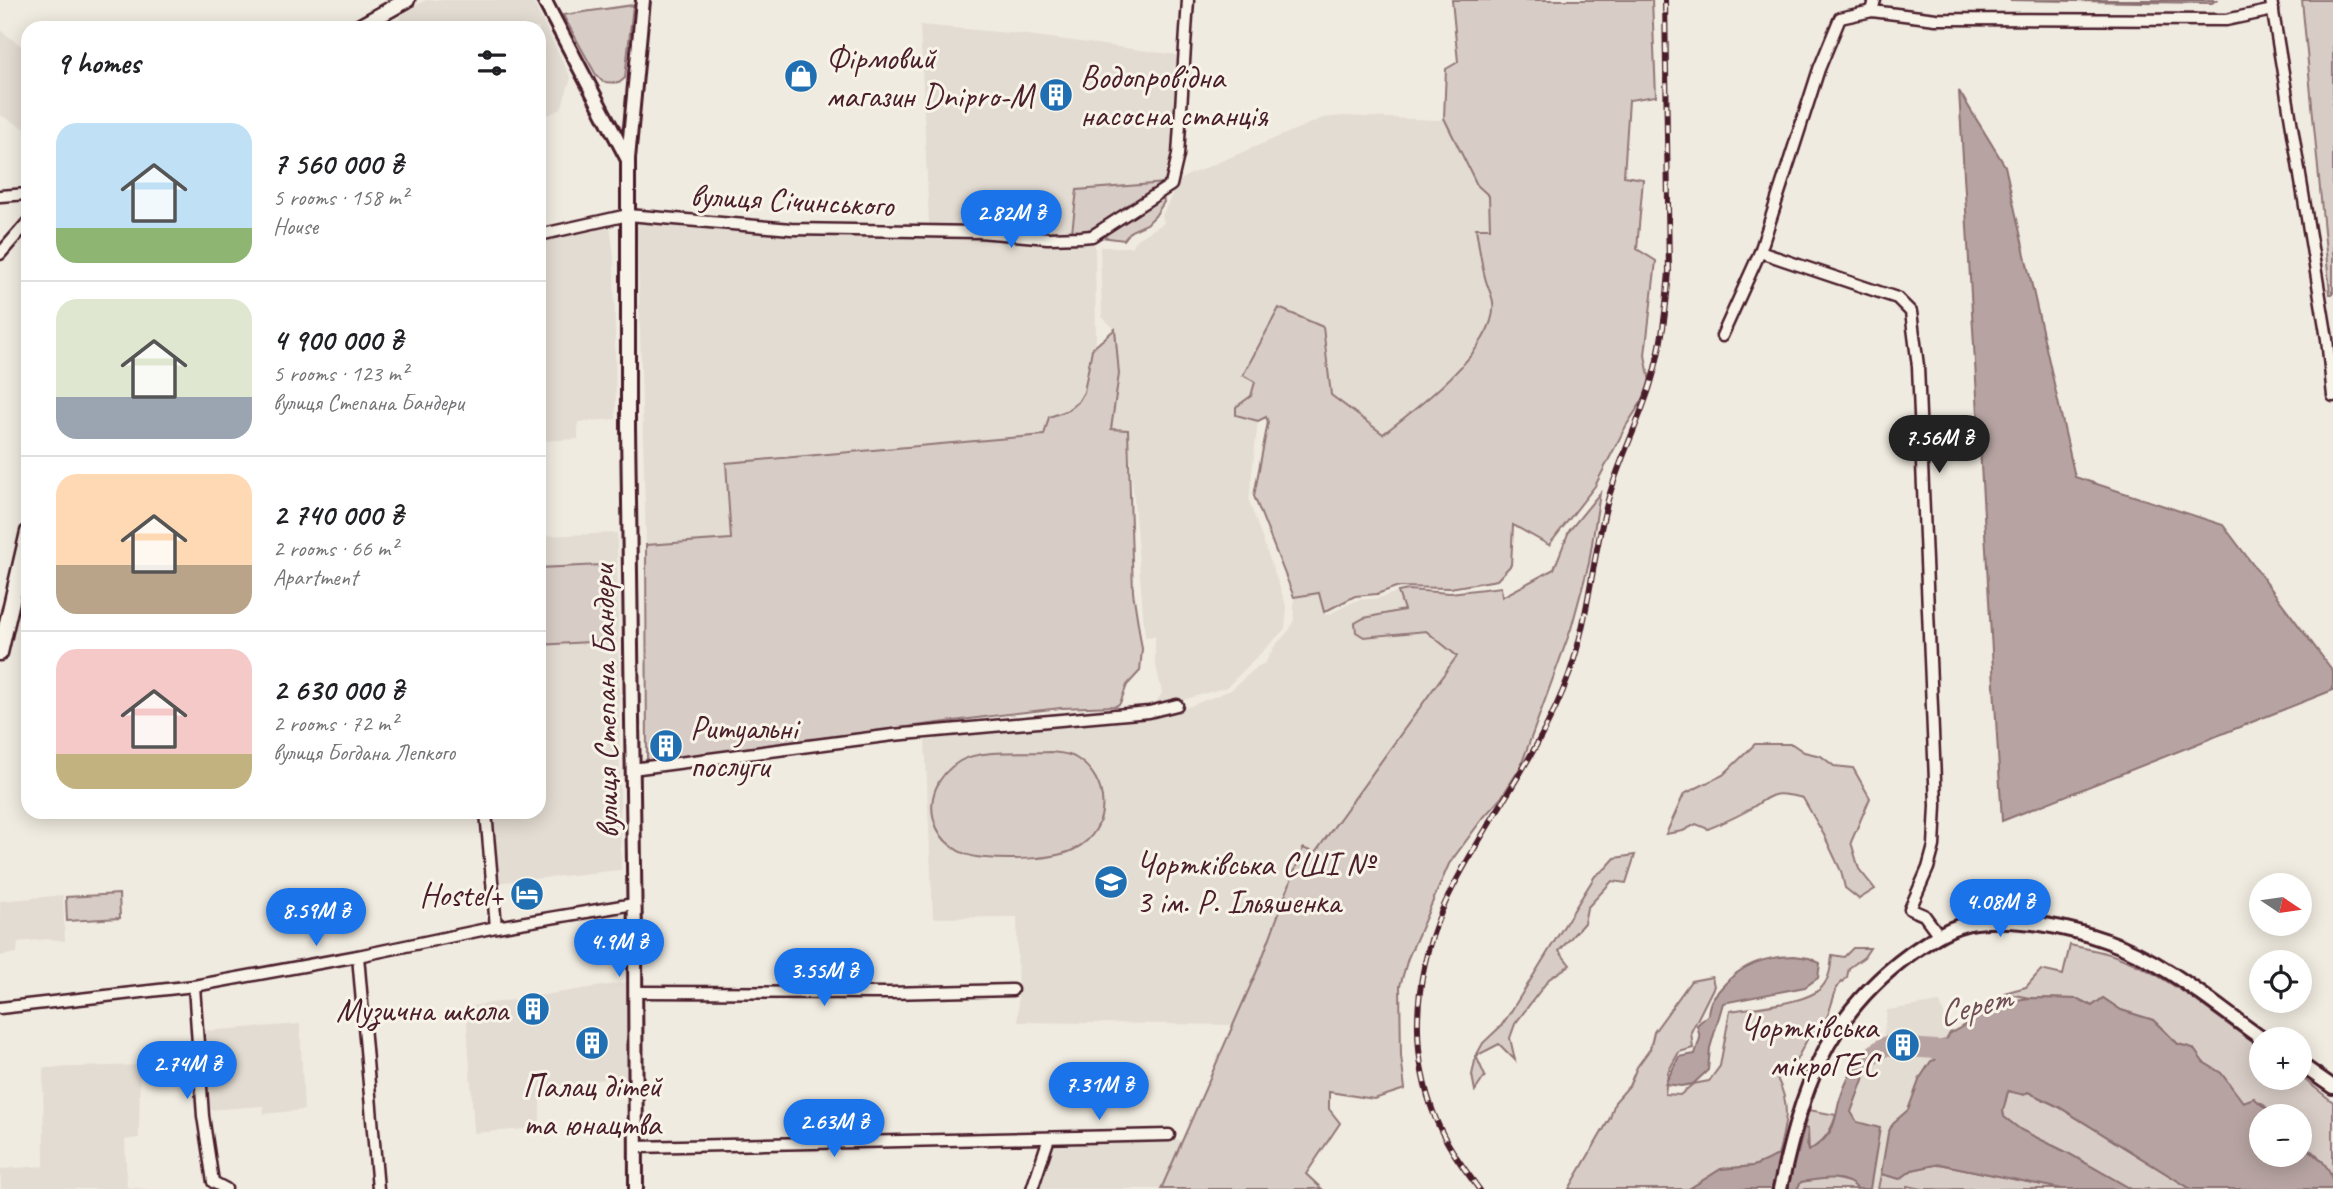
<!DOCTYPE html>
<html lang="en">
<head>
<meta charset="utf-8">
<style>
	:root { --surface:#fff; --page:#f2f2f2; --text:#202124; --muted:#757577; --line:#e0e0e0; --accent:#1a73e8 }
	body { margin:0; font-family:Caveat,sans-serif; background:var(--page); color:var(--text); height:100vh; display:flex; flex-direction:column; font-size:26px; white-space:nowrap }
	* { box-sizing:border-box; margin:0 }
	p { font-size:23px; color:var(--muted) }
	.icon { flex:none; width:38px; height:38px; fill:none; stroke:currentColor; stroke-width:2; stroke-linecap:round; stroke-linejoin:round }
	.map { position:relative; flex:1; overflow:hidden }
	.details { position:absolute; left:21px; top:21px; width:525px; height:798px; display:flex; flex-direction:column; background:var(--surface); border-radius:21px; box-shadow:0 4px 18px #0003 }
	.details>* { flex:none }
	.needle { width:46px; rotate:103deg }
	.fabs { position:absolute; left:2249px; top:873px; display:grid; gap:14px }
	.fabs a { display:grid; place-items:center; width:63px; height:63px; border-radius:50%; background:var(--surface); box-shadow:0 4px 18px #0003; font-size:35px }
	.price { position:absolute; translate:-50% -60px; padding:0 16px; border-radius:24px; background:var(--accent); color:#fff; font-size:23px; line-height:46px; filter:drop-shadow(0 2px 4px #0008) }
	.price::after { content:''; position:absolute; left:50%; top:42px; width:21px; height:16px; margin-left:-10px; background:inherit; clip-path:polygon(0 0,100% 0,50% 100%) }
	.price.selected { background:#222; color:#fff }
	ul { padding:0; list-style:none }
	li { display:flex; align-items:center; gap:21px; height:175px; padding:0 35px }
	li+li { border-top:2px solid var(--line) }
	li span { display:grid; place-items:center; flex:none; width:196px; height:140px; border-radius:21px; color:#555 }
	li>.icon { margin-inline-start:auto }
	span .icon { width:84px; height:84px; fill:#fffc; stroke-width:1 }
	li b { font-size:30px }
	h2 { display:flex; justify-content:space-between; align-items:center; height:84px; padding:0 35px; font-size:30px }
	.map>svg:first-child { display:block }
	.built { fill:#e3dcd2 }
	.green { fill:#d8cdc6; stroke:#917678; stroke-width:2 }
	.water { fill:#b7a4a2; stroke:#8b6f72; stroke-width:2 }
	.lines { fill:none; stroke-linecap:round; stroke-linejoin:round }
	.river { stroke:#b7a4a2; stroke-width:19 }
	.minor-casing { stroke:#4a1f2b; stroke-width:15 }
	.tertiary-casing { stroke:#4a1f2b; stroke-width:18 }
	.secondary-casing { stroke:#4a1f2b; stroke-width:19 }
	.minor { stroke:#f7f3e8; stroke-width:10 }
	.tertiary { stroke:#f7f3e8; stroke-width:12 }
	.secondary { stroke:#f7f3e8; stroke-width:14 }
	.rail-casing { stroke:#4a1f2b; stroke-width:6 }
	.rail { stroke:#f7f3e8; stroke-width:3.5; stroke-dasharray:10; stroke-linecap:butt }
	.labels { text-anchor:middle; stroke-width:6; stroke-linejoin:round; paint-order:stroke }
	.poi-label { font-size:33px; fill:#4a1f2b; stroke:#f7f3e8; text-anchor:start }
	.street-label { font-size:33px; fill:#4a1f2b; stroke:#f7f3e8 }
	.water-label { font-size:35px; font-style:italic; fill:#704e55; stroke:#f7f3e8 }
</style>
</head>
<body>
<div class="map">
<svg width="2333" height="1189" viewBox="0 0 2333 1189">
	<rect width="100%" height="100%" fill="#f0ebe0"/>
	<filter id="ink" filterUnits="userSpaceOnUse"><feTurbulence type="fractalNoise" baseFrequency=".0143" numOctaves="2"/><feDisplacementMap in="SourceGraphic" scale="14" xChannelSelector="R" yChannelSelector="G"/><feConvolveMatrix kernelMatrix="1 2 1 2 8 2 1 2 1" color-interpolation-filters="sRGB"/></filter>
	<g filter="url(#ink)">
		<g class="built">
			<path d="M426,0h106l39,78 -10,31 -22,10v-91h-157l17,-8 7,-10z"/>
			<path d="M920,25l101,9 157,21 -8,109 -4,19 -92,41 -2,8h-49l-31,-5 -56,1 -7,-3z"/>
			<path d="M0,30l28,21v79l-28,-15z"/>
			<path d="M1343,116l96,4 5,-2 33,66 12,12 1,32h-14l10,55 7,18 -1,17 -7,18 -36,45 -66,53 -52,-39 -8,-68 -80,48 12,7 -4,14 -15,11v7l22,7 -9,80 38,107 -2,21 -58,58 -71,21 -1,-4 7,-11 -7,-32v-25l-10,1 -17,-206 -17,-1 8,-56 -4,-45 -13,-12 -2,-70h31l6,-8 27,-16 -2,-8 17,-34 7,-5 137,-58z"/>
			<path d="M641,221l238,14 211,6 5,4 2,186 -370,32 5,76 -86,6 -9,-318z"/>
			<path d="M610,224l4,32 2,163 -38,3v17l-39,2v-201z"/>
			<path d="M617,533l4,337 -126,13 -6,-71h50v-276z"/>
			<path d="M1319,592l5,20 3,3 30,-15 21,-2 20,-6 6,18 -40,8v19l62,-6 31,25 -142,197 -12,-5 -43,116 -27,61 -215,-3 -1,-105 -84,1 -8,-177 74,-12 173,-16 59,-23 27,-24 7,-3 9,-16 16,-18 4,-10v-22z"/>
			<path d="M63,895l2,46 -15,-2 -32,3 -1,11 -17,3v-55z"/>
			<path d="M628,982l1,94 -89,12v40l-66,5 -8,-126z"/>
			<path d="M1940,1002l10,31 -3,7 -21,12 8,4 1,5 -5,1 -10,16 -12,32 -15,13 -5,10 -10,56h-8l10,-61 -23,-6 -6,-10 16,-43 14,-17 6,-42z"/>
			<path d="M300,1024l4,86 -40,4 -1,-8 -55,4 -5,-79z"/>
			<path d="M140,1065l-1,73 -14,2 2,47 23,2h-149l-1,-20 44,-3 -1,-98z"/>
			<path d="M1183,1140l-22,49h-122l15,-48z"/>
		</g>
		<g class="green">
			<path d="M1452,0h200l4,96 -27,4 -5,76 19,3 -6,70 19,12 -11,94 6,32 -25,39 -31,60 -46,59 -36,-20 -2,40 -14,15 -47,8 -54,-1 -19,7 -22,2 -31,16 -5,-19 -25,4 -40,-101 14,-74 -2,-5 -8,4 -22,-6v-8l15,-11 4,-14 -12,-7 36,-67 44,19 8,68 52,39c32,-24 116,-87 110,-132 -1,-7 -5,-14 -7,-21 -5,-17 -7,-35 -10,-53h14l-1,-32 -12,-11 -33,-67 2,-49 12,-7z"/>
			<path d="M2302,0h31v294h-3z"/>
			<path d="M633,5l-8,73 -6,5 -16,-1 -7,-7 -33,-60z"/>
			<path d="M1166,183c-8,6 -16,9 -24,14 -23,15 -40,35 -70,35l5,-42z"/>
			<path d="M1163,195l1,7 -9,14 -8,8 -16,7 -7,9 -23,-3 -1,-2z"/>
			<path d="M1115,329l4,45 -8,55 17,1 5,162 9,57 -2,22 -13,14 -7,18 -4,3 -55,2 -61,7 -353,46 -1,-216 85,-6 -5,-76 318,-28 5,-18 17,-6 12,-9 6,-10 8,-43z"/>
			<path d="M1600,493l-11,70 -18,66 -51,139 -19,30 -18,20 -34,46 -41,94 -8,28 1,70 4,33 -31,10 -45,-7v17l11,14 -34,51 16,15h-161l99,-225 43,-116 12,5 142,-197 -31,-25 -62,6 -8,-5 -1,-9 9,-5 40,-8 -6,-18 10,-2 42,3 51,-6 1,10 52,-28 15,-38z"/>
			<path d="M602,565l4,76 -67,4v-77z"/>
			<path d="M1755,744h37l12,8 17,4 13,10 19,2 17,30 -19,44 8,27 16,20 -16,10 -14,-11 -4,-17 -17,-36 -21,-37c-30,-7 -29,-5 -53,11 -13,8 -28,14 -42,20l-12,-5 -13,7 -17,3 18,-40 39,-19z"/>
			<path d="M1050,752c8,1 19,1 26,6 34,21 37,71 -1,91 -20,11 -67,11 -90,9 -55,-2 -73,-68 -25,-97 21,-12 65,-8 90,-9z"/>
			<path d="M1635,855l-9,28 -14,-2 -25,27 -3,15 -25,28 11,14 -21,14 -34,45 -5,14 5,22 -16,-16 -23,12 9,20 -10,15 -3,-16 4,-19 7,-13 18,-17 9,-13 85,-137 11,-8 9,-10z"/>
			<path d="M119,894l1,24 -53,3 -1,-24z"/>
			<path d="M2070,945c16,4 33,6 48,12 53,19 97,60 143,91v30h39v-2l33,26v74l-16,-21 -17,-12v-27h-26l-12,-13h-19l-22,-30 -18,-11 -10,-14 -15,-4 -25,-24 -32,-10 -18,-12 -11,8 -14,-7 -48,-1 -26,-5 22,-6 15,-17 22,5z"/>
			<path d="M1853,948h17l-6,9 -15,11 -2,9 -10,10 -9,28 -6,10 -12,9 -20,38 -13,6c15,30 8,46 1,78l-24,10 -33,3 -32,20h-120l41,-71 5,-16 14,-16 8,-19 13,-18 4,-17 37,-51 21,-4 2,9 -23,46 2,16 -14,4 -11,20 -3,22 15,1 13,-11 16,-3 11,-15 10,-55c23,-4 78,-7 92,-24 8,-9 9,-21 10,-32l12,2z"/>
			<path d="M2008,1091l20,1 31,15 132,82h-60l-65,-37 -45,-22 -17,-13 -1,-6z"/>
			<path d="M1809,1110l27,5c-5,17 -12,26 -27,36l-1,-21 -4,-2z"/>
			<path d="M1940,1164l122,25h-139l-16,-3v3h-29l3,-15 19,5 12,-9z"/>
			<path d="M1829,1177l24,6 5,6h-61l3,-7z"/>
		</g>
		<g class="water">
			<path d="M2009,0h207l-4,3z"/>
			<path d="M1959,91l46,75 70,311 148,48 110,146v19l-331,131z"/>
			<path d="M1794,956l15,2 11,5 -2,15 -13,9 -82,16 -13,45 -2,22 -15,14 -12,2 -16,-2 14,-27 16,-3 5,-16 -3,-13 11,-10c1,-14 5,-18 15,-29 19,-22 41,-29 71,-30z"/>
			<path d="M2030,998l48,1 14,7 11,-8 18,12 32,10 25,24 15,4 10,14 18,11 22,29 11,-4 20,18h-13v39h39v-12c17,12 33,23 33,46h-142l-132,-82 -31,-15 -4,3 -16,-4 -5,20 1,6 17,13 45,22 65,37h-69l-122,-25 -28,6 -12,9 -19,-5 7,-41 5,-10 15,-13 12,-32 11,-17 4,-1 -1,-4 -8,-4 2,-8 18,-4 4,-7c13,-5 21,-14 32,-21 14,-10 32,-12 48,-14z"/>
			<path d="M1878,1042h5l-2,10 -14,17 -16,43 6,10 23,6 -10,61h-12c-15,-16 -38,-10 -57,-7l-4,7h-8v-3l-11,3h-89l32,-20 33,-3 22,-10 22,-3 6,-25 4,1 -1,14 2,8c9,-7 19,-13 23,-23 5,-10 5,-22 9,-32 6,-18 20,-46 37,-54z"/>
		</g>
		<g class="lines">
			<path class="river" d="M1864,1065l2,-5 19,-14 59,4 8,-2"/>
			<g class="minor-casing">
				<g id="minor">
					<path d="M2271,0l56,339 6,57"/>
					<path d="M1872,11l3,-11"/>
					<path d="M0,196l28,-2"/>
					<path d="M539,235l89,-20 163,14 188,3 69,6 33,-1 11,-1 79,-51 7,-30 10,-155"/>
					<path d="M1760,252l59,-183 21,-51 32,-7 64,8 290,1 47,-10"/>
					<path d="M0,254l28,-32"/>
					<path d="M1722,336l38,-84 137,46 14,14 7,54 18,439 -2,41 -6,22 -18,41 14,6 14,19"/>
					<path d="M632,769l261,-34 256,-23 28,-7"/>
					<path d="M486,812l10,115"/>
					<path d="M358,956l20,233"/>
					<path d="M194,986l9,130 10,66 13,7"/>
					<path d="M635,992l254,1 123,-3"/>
					<path d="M0,1008l194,-22 164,-30 138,-29 138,-23"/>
					<path d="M636,1147l533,-12"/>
					<path d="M1032,1189l17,-51"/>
				</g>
			</g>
			<g class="tertiary-casing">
				<g id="tertiary">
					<path d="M544,0l83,158"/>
					<path d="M2300,1064l33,23"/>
					<path d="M636,1189l-1,-251 -7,-511v-268l15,-159"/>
					<path d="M1780,1189c22,-99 44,-172 130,-235 20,-14 41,-29 66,-32 41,-5 92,5 131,19 58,20 107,64 157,99"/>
				</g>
			</g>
			<g class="secondary-casing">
				<g id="secondary">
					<path d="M357,28l50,-28"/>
					<path d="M0,653l28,-121"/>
				</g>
			</g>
			<use href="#minor" class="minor"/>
			<use href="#tertiary" class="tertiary"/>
			<use href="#secondary" class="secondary"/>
			<g class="rail-casing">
				<path id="rail" d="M1479,1189c-16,-22 -34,-46 -44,-72 -28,-71 -20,-152 13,-220 37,-76 92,-142 121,-222 20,-57 23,-118 39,-175 11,-39 30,-76 42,-114 12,-38 16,-76 19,-115l-4,-271"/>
			</g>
			<use href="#rail" class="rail"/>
		</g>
	</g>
	<defs>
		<g id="shop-disc" transform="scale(1.75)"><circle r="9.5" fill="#1f6fb2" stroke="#f7f3e8"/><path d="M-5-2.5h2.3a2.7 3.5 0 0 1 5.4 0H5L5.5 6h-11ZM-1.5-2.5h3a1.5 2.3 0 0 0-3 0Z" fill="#fff"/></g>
		<g id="building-disc" transform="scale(1.75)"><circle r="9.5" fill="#1f6fb2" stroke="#f7f3e8"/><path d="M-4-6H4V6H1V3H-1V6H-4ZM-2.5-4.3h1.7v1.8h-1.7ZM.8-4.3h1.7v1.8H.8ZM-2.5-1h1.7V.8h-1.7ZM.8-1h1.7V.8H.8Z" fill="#fff"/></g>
		<g id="school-disc" transform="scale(1.75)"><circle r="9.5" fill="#1f6fb2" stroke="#f7f3e8"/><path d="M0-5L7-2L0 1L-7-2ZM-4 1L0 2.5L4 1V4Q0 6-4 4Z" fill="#fff"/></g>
		<g id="hotel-disc" transform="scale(1.75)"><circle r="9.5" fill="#1f6fb2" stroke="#f7f3e8"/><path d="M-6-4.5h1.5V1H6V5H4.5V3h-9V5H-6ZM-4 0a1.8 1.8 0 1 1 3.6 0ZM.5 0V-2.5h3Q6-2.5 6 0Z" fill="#fff"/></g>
	</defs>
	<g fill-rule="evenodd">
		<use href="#shop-disc" x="801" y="76"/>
		<use href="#building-disc" x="1056" y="95"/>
		<use href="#building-disc" x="666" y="746"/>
		<use href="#school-disc" x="1111" y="882"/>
		<use href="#hotel-disc" x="527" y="894"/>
		<use href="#building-disc" x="533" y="1009"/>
		<use href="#building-disc" x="592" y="1043"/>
		<use href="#building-disc" x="1903" y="1045"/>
	</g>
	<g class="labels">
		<g class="poi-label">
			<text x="826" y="69">Фірмовий<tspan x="826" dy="38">магазин Dnipro-M</tspan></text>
			<text x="1080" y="88">Водопровідна<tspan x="1080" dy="38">насосна станція</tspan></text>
			<text x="690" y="739">Ритуальні<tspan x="690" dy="38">послуги</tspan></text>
			<text x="1136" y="875">Чортківська СШІ №<tspan x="1136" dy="38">3 ім. Р. Ільяшенка</tspan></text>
			<text x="503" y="906" text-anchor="end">Hostel+</text>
			<text x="508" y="1021" text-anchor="end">Музична школа</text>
			<text x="1878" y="1038" text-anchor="end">Чортківська<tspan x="1878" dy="38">мікроГЕС</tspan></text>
			<text x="592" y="1097" text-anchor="middle">Палац дітей<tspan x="592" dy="38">та юнацтва</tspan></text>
		</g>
		<g class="street-label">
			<text transform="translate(792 199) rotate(3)" y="12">вулиця Січинського</text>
			<text transform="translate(604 702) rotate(-91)" y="12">вулиця Степана Бандери</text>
		</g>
		<g class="water-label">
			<text transform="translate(1974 1005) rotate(-15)" y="12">Серет</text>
		</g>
	</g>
</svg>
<div class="fabs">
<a><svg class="needle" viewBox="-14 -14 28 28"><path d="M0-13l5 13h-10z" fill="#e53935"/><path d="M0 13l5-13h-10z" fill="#757577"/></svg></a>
<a><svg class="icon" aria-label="locate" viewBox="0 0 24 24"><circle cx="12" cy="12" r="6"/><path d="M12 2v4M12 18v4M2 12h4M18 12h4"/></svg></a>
<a>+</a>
<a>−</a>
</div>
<b class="price" style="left:1011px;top:250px">2.82M ₴</b>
<b class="price selected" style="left:1939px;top:475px">7.56M ₴</b>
<b class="price" style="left:2000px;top:939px">4.08M ₴</b>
<b class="price" style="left:316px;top:948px">8.59M ₴</b>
<b class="price" style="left:619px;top:979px">4.9M ₴</b>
<b class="price" style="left:824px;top:1008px">3.55M ₴</b>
<b class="price" style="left:187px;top:1101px">2.74M ₴</b>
<b class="price" style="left:1099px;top:1122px">7.31M ₴</b>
<b class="price" style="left:834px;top:1159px">2.63M ₴</b>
<section class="details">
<h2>9 homes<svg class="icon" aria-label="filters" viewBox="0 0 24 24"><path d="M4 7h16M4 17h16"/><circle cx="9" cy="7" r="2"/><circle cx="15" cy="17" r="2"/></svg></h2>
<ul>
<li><span style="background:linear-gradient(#bfe0f5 75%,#8fb573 0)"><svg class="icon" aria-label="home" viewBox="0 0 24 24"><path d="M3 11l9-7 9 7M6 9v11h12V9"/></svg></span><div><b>7 560 000 ₴</b><p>5 rooms · 158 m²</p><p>House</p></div></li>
<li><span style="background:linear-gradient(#dfe7d0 70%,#9aa5b1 0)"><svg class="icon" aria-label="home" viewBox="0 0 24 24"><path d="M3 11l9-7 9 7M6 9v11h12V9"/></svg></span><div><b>4 900 000 ₴</b><p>5 rooms · 123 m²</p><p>вулиця Степана Бандери</p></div></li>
<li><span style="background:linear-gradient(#ffd9b3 65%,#b9a48a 0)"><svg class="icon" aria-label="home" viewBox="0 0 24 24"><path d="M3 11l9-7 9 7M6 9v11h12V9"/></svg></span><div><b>2 740 000 ₴</b><p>2 rooms · 66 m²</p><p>Apartment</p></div></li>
<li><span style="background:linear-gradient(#f6c9c9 75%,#c2b280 0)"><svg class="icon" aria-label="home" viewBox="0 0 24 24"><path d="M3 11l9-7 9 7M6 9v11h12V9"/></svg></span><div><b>2 630 000 ₴</b><p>2 rooms · 72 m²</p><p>вулиця Богдана Лепкого</p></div></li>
</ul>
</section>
</div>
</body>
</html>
